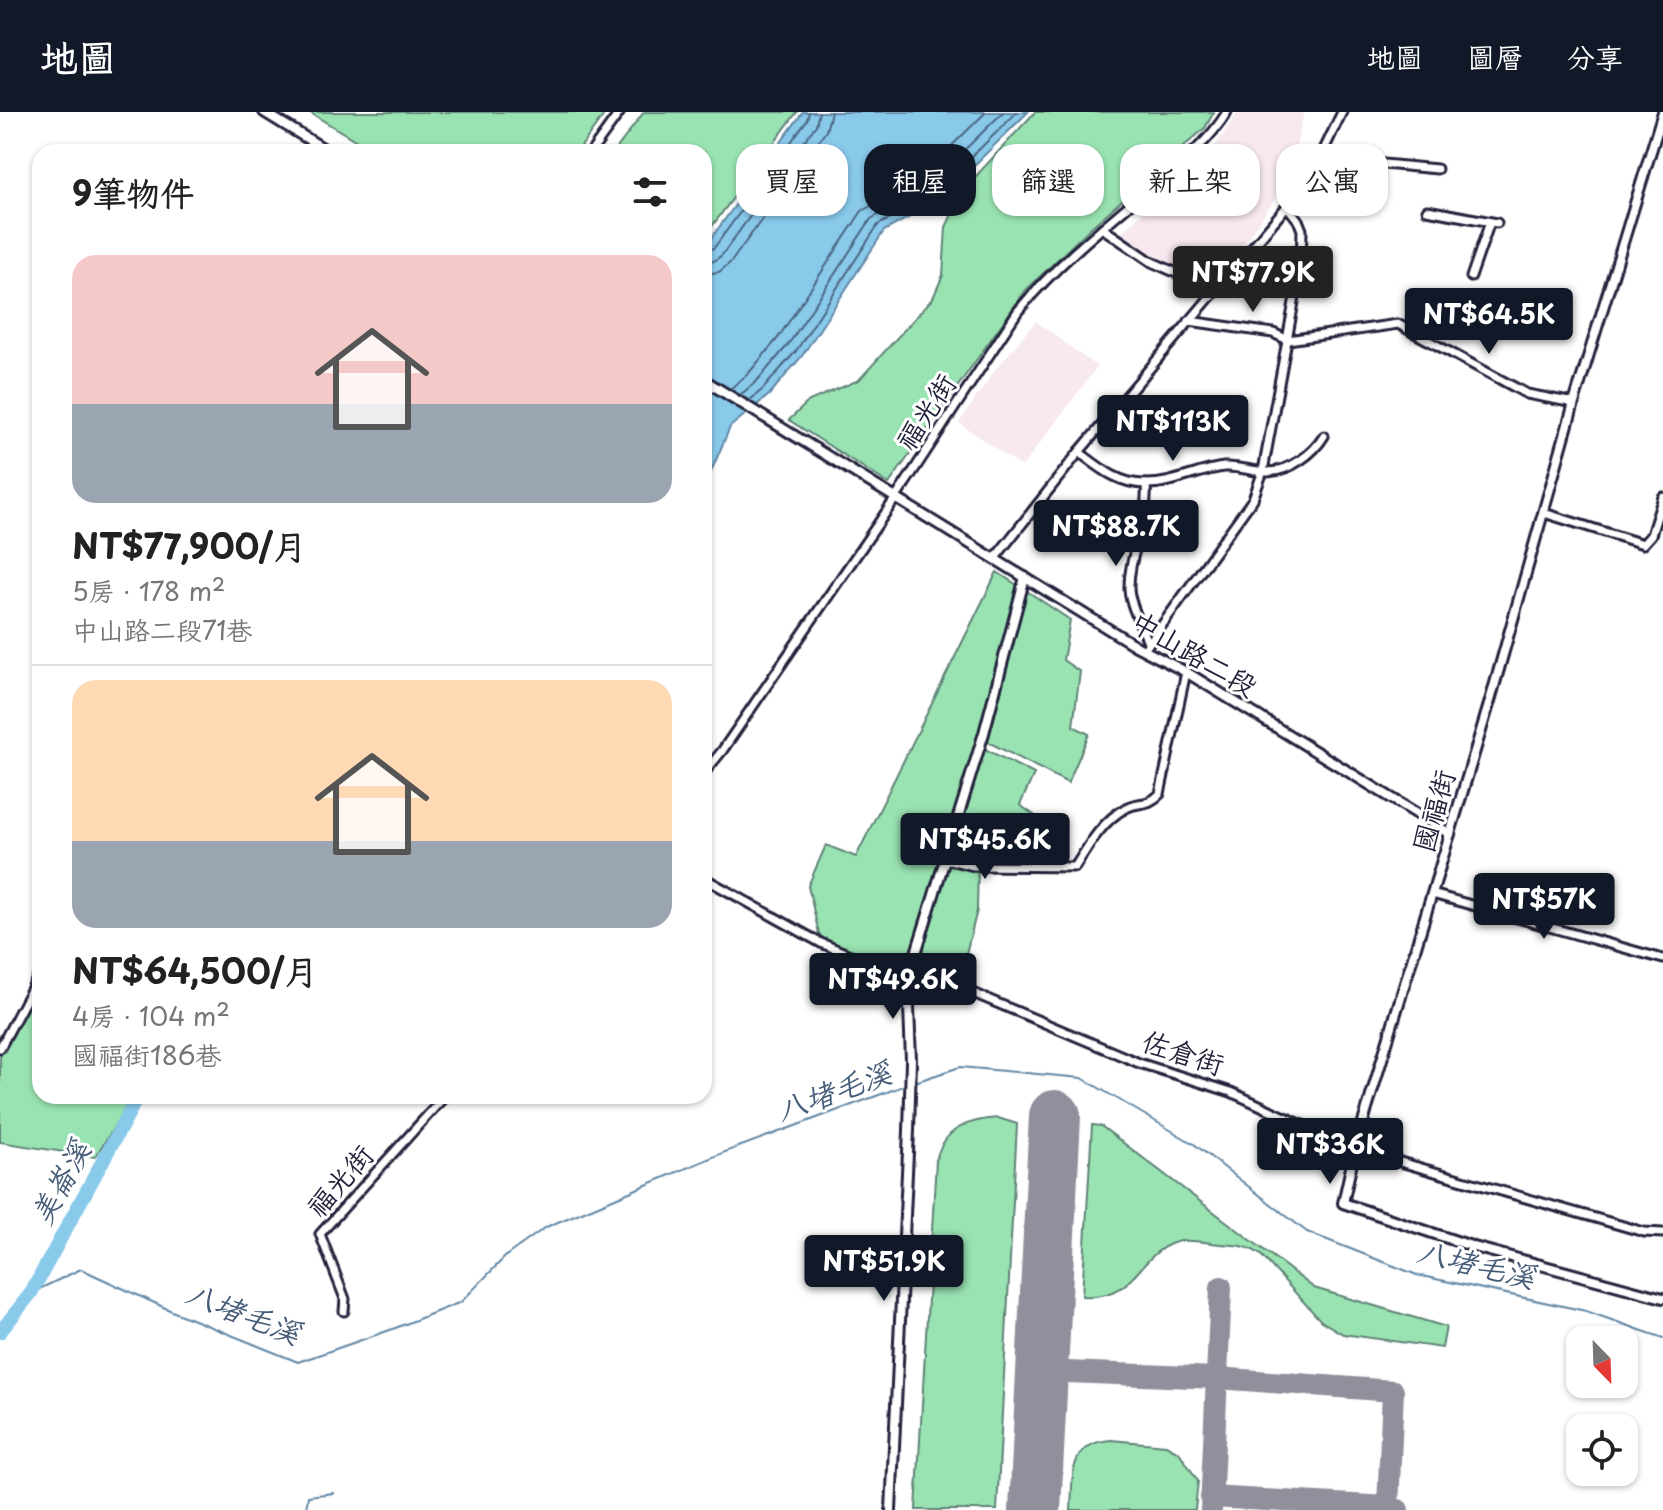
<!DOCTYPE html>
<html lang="zh-TW">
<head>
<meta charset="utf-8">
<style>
	:root { --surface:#fff; --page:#f6f6f6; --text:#222; --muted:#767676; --line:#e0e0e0; --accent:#111827 }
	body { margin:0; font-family:"Playpen Sans","LXGW WenKai TC",sans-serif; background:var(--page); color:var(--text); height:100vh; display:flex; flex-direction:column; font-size:30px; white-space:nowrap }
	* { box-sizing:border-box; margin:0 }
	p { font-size:26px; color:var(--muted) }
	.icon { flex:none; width:44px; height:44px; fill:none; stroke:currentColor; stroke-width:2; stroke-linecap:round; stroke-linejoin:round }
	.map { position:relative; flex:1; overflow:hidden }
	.drawer { position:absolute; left:32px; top:32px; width:680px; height:960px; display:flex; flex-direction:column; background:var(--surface); border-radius:24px; box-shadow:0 2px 6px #0004 }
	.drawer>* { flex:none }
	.guide { position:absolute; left:736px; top:32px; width:760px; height:72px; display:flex; gap:16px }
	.needle { width:52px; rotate:157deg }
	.fabs { position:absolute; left:1566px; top:1214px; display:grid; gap:16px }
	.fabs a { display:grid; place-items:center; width:72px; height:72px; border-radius:16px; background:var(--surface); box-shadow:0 2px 6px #0004; font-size:40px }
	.price { position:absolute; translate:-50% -68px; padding:0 18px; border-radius:8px; background:var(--accent); color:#fff; font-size:26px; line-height:52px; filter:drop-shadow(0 2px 4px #0008) }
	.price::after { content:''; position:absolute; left:50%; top:48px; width:24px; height:18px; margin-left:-12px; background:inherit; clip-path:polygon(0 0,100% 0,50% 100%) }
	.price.current { background:#222; color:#fff }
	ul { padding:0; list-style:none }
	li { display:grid; align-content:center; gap:16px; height:424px; padding:0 40px }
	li+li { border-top:2px solid var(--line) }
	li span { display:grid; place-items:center; height:248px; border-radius:24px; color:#555 }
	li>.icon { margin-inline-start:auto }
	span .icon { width:144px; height:144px; fill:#fffc; stroke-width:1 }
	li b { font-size:34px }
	h2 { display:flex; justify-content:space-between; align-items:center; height:96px; padding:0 40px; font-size:34px }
	.chip { padding:0 28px; border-radius:24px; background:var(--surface); box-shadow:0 2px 6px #0004; font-size:28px; line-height:72px }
	.chip.current { background:var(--accent); color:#fff }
	header { display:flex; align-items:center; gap:48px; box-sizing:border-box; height:112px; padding:0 40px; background:var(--accent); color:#fff }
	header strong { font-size:38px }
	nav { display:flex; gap:44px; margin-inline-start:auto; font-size:28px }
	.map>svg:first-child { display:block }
	.built { fill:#f8e8ef }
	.green { fill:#99e3b2; stroke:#5e8276; stroke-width:2 }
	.water { fill:#89c9ea; stroke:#6086a4; stroke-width:2 }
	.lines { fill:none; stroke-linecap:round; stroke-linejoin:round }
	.shore { stroke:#4b6581; stroke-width:2 }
	.stream { stroke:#6086a4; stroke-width:2 }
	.river { stroke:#89c9ea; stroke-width:14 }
	.taxiway { stroke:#90909d; stroke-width:22 }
	.runway { stroke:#90909d; stroke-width:52 }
	.minor-casing { stroke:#22223b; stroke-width:13 }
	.tertiary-casing { stroke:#22223b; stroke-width:14 }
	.minor { stroke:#fff; stroke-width:7 }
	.tertiary { stroke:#fff; stroke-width:8 }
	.labels { text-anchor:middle; stroke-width:6; stroke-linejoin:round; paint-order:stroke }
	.street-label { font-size:28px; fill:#22223b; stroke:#fff }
	.water-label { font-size:30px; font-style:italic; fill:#465c78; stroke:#fff }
</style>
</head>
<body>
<header>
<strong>地圖</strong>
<nav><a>地圖</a><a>圖層</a><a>分享</a></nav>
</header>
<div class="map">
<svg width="1663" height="1398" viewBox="0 0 1663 1398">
	<rect width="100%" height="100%" fill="#fff"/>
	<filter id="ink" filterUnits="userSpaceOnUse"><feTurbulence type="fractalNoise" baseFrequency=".0125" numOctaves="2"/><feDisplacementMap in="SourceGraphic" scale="16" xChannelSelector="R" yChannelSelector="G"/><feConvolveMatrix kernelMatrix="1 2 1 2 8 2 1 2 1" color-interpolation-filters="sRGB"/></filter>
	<g filter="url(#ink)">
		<g class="built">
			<path d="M1238,0h66l-16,69 -75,105 -95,-51 96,-87z"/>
			<path d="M1036,209l61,46 -75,100 -63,-44 36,-53z"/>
		</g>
		<g class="green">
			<path d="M309,0h297l-29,40h-202z"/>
			<path d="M644,0h153l-93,125v-85h-90z"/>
			<path d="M1035,0h179l-9,16 -116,101 -64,62 -136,193 -100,-64 20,-19 50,-21 74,-82 10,-23 3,-48 18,-38z"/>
			<path d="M997,460l20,13 -40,160 57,29 -14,31 25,18 -19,42 -48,1 -1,44 -20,79 -137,-51 -12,-52 18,-41 30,12z"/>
			<path d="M1027,479l43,29 -7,40 17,12 -7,54 16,8 -21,49 -80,-41z"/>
			<path d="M40,872v112h94l-39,61 -95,-15v-86z"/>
			<path d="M998,1006l19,6 -20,386h-81l20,-350c8,-32 32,-40 62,-42z"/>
			<path d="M1092,1013l9,1 213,162 132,39 -4,21 -99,-14 -22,-13 -60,-66c-13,-10 -25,-10 -41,-11 -13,-1 -32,-6 -44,-2 -41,13 -37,58 -94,54z"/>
			<path d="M1111,1328l55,5 13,7 19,29 -3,29h-124c2,-34 -3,-67 40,-70z"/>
		</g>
		<path class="water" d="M803,0h225l-91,90 -53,29 -82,125 -33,39 -39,32 -26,61v-240z"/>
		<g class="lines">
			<g class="shore">
				<path d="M704,140l10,-4 93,-128 2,-8"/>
				<path d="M704,150l10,-1 8,-6 94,-130 3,-13"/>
				<path d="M704,162l15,-2 12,-10 95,-131 5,-19"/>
				<path d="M730,277l18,-15 30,-36 84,-127 57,-33 67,-66"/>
				<path d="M740,283l16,-13 32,-37 83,-126 55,-31 77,-76"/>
				<path d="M749,289l14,-12 33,-38 82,-126 54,-29 85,-84"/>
			</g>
			<g class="stream">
				<path d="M912,971l48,-16 122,11 112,66 113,88 110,43 169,36 77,27"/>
				<path d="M31,1181l50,-24 93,43 124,50 95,-33 68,-27 46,-47 39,-28 179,-75 181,-67"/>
				<path d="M306,1398l2,-14 26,-3"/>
			</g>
			<path class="river" d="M0,1220l31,-39 107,-197"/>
			<g class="taxiway">
				<path d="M1042,1259l175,7 176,13 -5,116"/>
				<path d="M1211,1385l177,10 10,3"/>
				<path d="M1211,1398l10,-223"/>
			</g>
			<path class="runway" d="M1035,1398l20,-394"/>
			<g class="minor-casing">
				<g id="minor">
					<path d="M591,40l29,-40"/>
					<path d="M1320,46l117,11"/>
					<path d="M1427,98l70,13"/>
					<path d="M1102,116l50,34 63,28"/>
					<path d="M1471,165l19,-55"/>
					<path d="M1189,209l84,12 15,7 110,-16 129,70 47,9"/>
					<path d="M1079,340c20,15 39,32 66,32 26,1 53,-14 79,-17 15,-1 30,5 44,5 22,-1 45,-18 56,-36"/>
					<path d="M1146,372c3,38 -18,71 -17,105 1,17 13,38 19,53"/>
					<path d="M1544,401l99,31 8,-9 12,-38"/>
					<path d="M995,446l84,-106 208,-246 33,-48 22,-46"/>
					<path d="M1144,538l109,-151 10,-28 38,-207 1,-34 -4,-10 -11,-14"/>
					<path d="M704,661l18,-22 173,-252 123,-188c38,-46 85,-84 130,-122 29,-23 60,-45 79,-77"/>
					<path d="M945,747l29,7 101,1c13,-21 28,-47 51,-59 13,-7 21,-1 34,-14l26,-122"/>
					<path d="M704,766l117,65 87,36 58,11 173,73 92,29 124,57 289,83 19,1"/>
					<path d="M1432,782l231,65"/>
					<path d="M0,936l40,-75"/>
					<path d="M344,1199l1,-12 -25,-65 125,-138"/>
				</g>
			</g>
			<g class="tertiary-casing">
				<g id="tertiary">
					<path d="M264,0l65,40"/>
					<path d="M1663,0l-89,291 -84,298 -135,448 -12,54 131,44 189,51"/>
					<path d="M704,268l432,266 50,26 264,162"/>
					<path d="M891,1398l18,-379 2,-70 -3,-82 76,-246 41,-156"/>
				</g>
			</g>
			<use href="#minor" class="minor"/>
			<use href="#tertiary" class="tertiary"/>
		</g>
	</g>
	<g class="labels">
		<g class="street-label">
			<text transform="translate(926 300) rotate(-57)" y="10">福光街</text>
			<text transform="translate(1194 542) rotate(30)" y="10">中山路二段</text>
			<text transform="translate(1434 699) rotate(-74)" y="10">國福街</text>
			<text transform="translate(1183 941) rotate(18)" y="10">佐倉街</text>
			<text transform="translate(340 1069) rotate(-49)" y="10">福光街</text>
		</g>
		<g class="water-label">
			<text transform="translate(834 980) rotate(-20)" y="10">八堵毛溪</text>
			<text transform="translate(61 1071) rotate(-61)" y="10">美崙溪</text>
			<text transform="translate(1476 1153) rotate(13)" y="10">八堵毛溪</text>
			<text transform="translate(243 1202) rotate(21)" y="10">八堵毛溪</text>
		</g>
	</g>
</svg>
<div class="fabs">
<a><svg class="needle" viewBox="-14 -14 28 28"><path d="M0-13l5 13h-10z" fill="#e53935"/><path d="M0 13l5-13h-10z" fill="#767676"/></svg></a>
<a><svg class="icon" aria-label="locate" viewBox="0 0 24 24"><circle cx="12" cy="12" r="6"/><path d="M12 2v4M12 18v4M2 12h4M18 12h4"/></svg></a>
</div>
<b class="price current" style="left:1253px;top:202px">NT$77.9K</b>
<b class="price" style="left:1489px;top:244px">NT$64.5K</b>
<b class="price" style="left:1173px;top:351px">NT$113K</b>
<b class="price" style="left:1116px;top:456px">NT$88.7K</b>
<b class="price" style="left:985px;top:769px">NT$45.6K</b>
<b class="price" style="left:1544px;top:829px">NT$57K</b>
<b class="price" style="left:893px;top:909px">NT$49.6K</b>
<b class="price" style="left:1330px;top:1074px">NT$36K</b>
<b class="price" style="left:884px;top:1191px">NT$51.9K</b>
<div class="guide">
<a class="chip">買屋</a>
<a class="chip current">租屋</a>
<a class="chip">篩選</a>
<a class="chip">新上架</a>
<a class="chip">公寓</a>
</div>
<section class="drawer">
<h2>9筆物件<svg class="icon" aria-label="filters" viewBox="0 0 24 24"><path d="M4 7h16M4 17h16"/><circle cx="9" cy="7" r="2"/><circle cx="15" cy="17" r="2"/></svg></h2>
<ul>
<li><span style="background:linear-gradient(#f6c9c9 60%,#9aa5b1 0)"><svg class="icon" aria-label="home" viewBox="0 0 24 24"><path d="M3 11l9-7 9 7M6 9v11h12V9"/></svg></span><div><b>NT$77,900/月</b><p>5房 · 178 m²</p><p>中山路二段71巷</p></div></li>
<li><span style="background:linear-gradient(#ffd9b3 65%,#9aa5b1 0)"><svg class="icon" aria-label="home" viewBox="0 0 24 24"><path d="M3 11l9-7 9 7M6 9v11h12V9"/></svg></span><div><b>NT$64,500/月</b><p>4房 · 104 m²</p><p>國福街186巷</p></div></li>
</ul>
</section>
</div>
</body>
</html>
